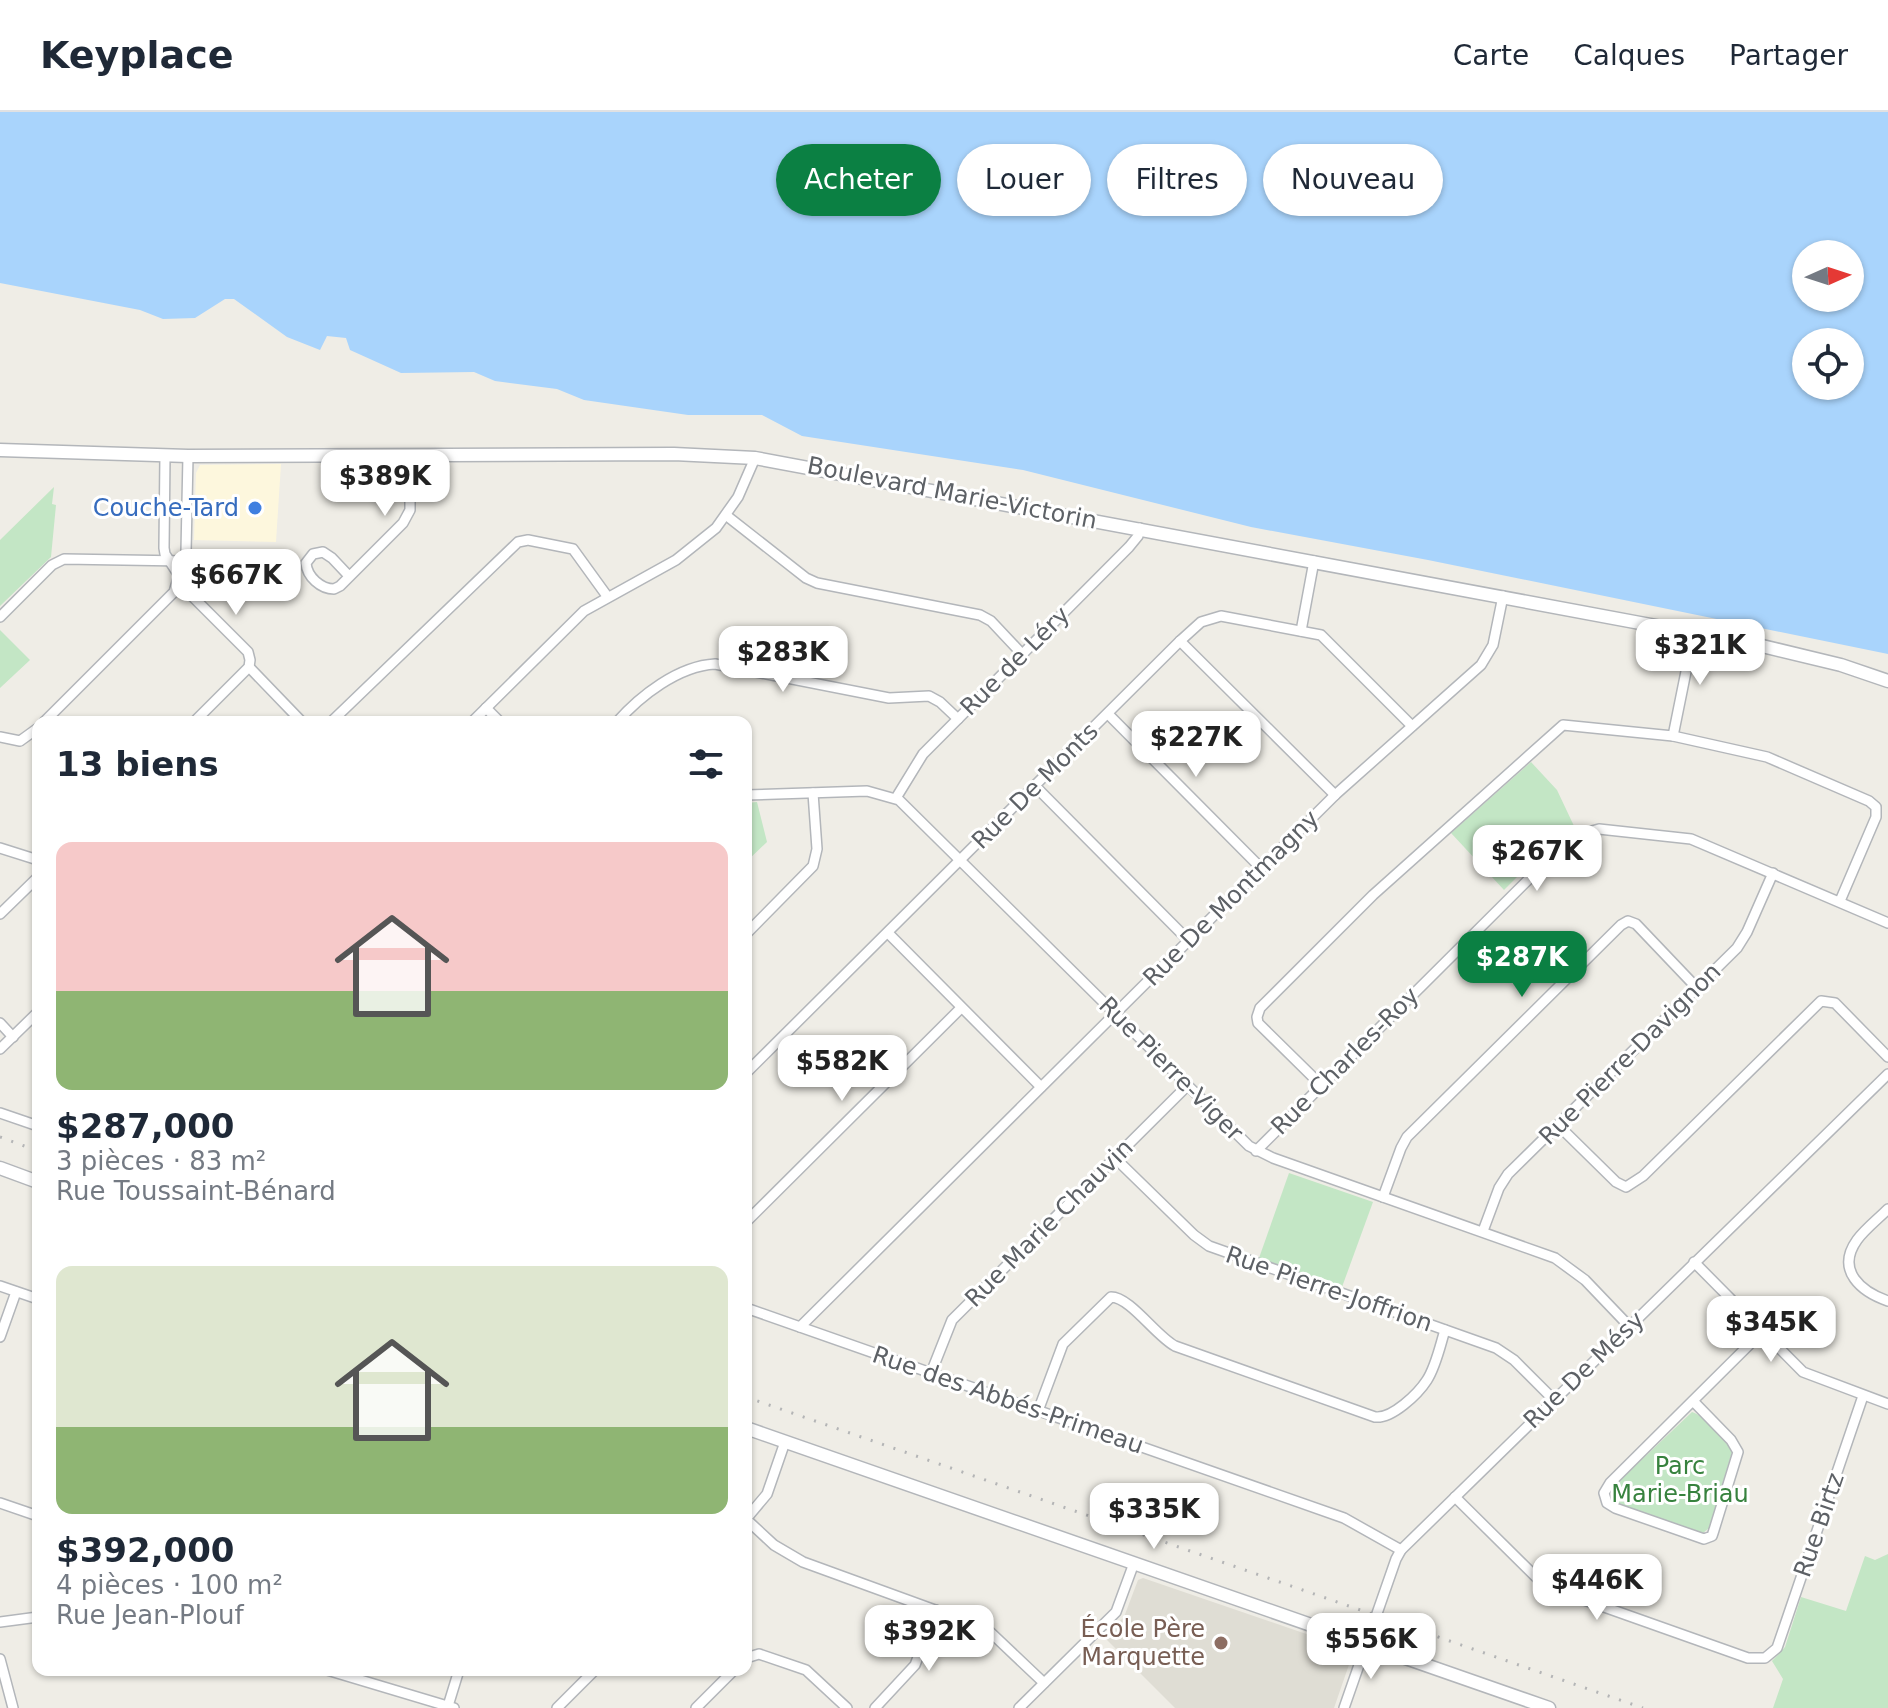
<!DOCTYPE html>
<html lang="fr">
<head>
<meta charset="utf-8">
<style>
	:root { --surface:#fff; --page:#f6f6f7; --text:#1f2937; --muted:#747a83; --line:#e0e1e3; --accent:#0b8043 }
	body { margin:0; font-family:"DejaVu Sans",sans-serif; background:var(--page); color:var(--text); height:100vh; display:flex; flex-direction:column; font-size:30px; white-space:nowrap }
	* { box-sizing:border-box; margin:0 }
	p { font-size:26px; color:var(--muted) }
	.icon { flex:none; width:44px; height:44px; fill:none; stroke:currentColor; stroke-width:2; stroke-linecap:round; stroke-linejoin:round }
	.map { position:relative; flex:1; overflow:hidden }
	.details { position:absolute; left:32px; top:604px; width:720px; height:960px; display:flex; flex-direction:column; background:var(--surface); border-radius:16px; box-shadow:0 2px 6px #0004 }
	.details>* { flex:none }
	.banner { position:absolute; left:776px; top:32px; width:760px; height:72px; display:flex; gap:16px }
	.needle { width:52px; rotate:87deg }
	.buttons { position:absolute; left:1792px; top:128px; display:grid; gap:16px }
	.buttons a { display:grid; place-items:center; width:72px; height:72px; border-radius:50%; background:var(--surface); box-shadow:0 2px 6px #0004; font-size:40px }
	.price { position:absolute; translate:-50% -68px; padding:0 18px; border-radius:16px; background:#fff; color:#222; font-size:26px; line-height:52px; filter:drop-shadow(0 2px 4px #0008) }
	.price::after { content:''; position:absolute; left:50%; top:48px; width:24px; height:18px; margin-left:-12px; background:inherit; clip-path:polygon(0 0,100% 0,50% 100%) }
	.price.active { background:var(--accent); color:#fff }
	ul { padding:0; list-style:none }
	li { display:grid; align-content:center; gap:16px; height:424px; padding:0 24px }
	li span { display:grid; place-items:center; height:248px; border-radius:16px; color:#555 }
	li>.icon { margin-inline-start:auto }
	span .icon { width:144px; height:144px; fill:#fffc; stroke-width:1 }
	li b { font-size:34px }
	h2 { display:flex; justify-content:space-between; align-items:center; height:96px; padding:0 24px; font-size:34px }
	.pill { padding:0 28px; border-radius:36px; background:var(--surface); box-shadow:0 2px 6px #0004; font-size:28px; line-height:72px }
	.pill.active { background:var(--accent); color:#fff }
	header { display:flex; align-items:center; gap:48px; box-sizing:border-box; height:112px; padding:0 40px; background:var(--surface); border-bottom:2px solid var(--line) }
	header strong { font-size:38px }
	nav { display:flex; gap:44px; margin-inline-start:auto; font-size:28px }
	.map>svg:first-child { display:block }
	.commercial { fill:#fdf7dd }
	.education { fill:#dfddd4 }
	.green { fill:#c3e6c5 }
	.water { fill:#a9d4fc; fill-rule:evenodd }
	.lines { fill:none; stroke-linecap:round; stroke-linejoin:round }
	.minor-casing { stroke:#b3b6ba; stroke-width:12 }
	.tertiary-casing { stroke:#b3b6ba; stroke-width:15 }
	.minor { stroke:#fff; stroke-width:9 }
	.tertiary { stroke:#fff; stroke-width:12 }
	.rail { stroke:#b4b5b6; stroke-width:3; stroke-dasharray:2 10; stroke-linecap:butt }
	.shop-dot { fill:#3f7fe0; stroke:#fff; stroke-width:3 }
	.education-dot { fill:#8d6e63; stroke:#fff; stroke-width:3 }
	.labels { text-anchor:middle; stroke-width:6; stroke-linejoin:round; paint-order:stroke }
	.street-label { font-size:24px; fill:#5d6166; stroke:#fff }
	.shop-label { font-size:24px; fill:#366cbe; stroke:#fff; text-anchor:end }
	.park-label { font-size:24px; fill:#37823e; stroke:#fff }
	.education-label { font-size:24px; fill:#785e54; stroke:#fff; text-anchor:end }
</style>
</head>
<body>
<header>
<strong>Keyplace</strong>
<nav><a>Carte</a><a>Calques</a><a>Partager</a></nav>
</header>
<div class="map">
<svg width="1888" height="1596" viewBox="0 0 1888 1596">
	<rect width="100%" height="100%" fill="#efede6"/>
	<path class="commercial" d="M281,352l-5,78 -82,-2 2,-67 4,-8z"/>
	<path class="education" d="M1143,1466l207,71 2,7 -18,52h-159l-71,-71 20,-20 14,-37z"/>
	<g class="green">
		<path d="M54,375l-2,17 4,1 -5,52 -51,49v-66z"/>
		<path d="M0,518l30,30 -30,28z"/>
		<path d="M1531,650l26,28 17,36 -20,14 -50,50 -53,-57z"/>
		<path d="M757,690l10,40 -21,20v-59z"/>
		<path d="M1289,1061l84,29 -31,85 -83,-29z"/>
		<path d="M1692,1300c14,5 34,26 40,40l-23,76 -6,5 -85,-29 -5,-8 1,-10z"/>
		<path d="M1888,1442v154h-115l10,-29 -11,-18 13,-14 16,-50 45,14 19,-55 10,4z"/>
	</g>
	<path class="water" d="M0,0h1888v542l-460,-94 -177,-33 -228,-57 -221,-34 -40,-21h-74l-104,-15 -27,-11 -62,-8 -21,-9 -73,1 -51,-23 -4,-12 -19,-2 -7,14 -33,-13 -53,-38h-9l-30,19 -32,1 -23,-9 -140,-27zM1806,142h44v44h-44zM1806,230h44v44h-44z"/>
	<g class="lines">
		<g class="minor-casing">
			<g id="minor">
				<path d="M165,343l-1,93 1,6 13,20"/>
				<path d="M727,404l79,62 11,5 163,32 11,6 31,33"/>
				<path d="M349,464l-17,-18 -9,-6 -10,2 -7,9c1,14 15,26 28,26l6,-3 63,-63 7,-13v-54"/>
				<path d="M178,470l70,70 2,8 -1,7 -55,55"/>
				<path d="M0,505l52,-52 12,-6 119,2"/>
				<path d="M1301,519l13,-70"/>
				<path d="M1180,529l155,154"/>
				<path d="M249,555l53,55"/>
				<path d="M486,596l14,14"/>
				<path d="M1108,602l153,154"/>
				<path d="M44,610l130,-130 12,-40 2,-96"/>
				<path d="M331,610l187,-180 10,-2 45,9 34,47"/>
				<path d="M472,610l112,-111 92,-51 40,-32 22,-31 17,-39"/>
				<path d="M617,610c23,-26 61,-56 98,-58l174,34 40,-2 11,6 18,17"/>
				<path d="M1673,624l21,-104"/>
				<path d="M0,625l20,4 18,-13"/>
				<path d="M1035,674l153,154"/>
				<path d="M746,683l121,-4 32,9 350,346 24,12 282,100 30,22 44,46"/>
				<path d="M896,686l27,-44 206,-207 9,-11 2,-8"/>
				<path d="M0,736l38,12"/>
				<path d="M0,802l38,-37"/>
				<path d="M888,821l153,154"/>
				<path d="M746,822l67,-68 4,-17 -4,-56"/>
				<path d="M0,911l13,14"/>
				<path d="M0,937l38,-37"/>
				<path d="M746,961l434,-432 21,-19 20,-6 100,19 91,91"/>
				<path d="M1321,973l-63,-62 -1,-6 3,-9 113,-113 190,-170 110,11 94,21 102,44 7,6v10l-36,84"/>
				<path d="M0,1001l38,13"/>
				<path d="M1558,1013l58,57 10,5 17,-11 178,-175 14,2 53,54"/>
				<path d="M1256,1039l303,-302 15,-13 25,-7 92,10 197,84"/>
				<path d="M1115,1046l79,77 15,11 287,102 18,12 40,40"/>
				<path d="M1383,1085l18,-49 6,-11 214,-212 7,-4 8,3 60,63"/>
				<path d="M1888,1097c-10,10 -23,20 -31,31 -22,31 5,52 31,61"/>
				<path d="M746,1110l215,-214"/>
				<path d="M1483,1119l16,-43 9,-14 229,-226 10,-16 26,-59"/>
				<path d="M1694,1150l109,110 85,32"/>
				<path d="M0,1174l38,13"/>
				<path d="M746,1196l598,210 57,32"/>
				<path d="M800,1215l535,-532 146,-130 12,-20 10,-49"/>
				<path d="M0,1225l16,-45"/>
				<path d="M931,1261l21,-53 235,-234"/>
				<path d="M1694,1290l37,38 7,12 -24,78 -2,6 -8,3 -89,-31 -8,-5 -3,-10 6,-10 152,-151"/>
				<path d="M1038,1299l25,-67 48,-47c19,0 45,39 64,49l200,71c17,2 43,-23 52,-37 9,-14 13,-34 18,-50"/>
				<path d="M1455,1385l90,89 203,72h17l12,-10 86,-252"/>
				<path d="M0,1391l38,13"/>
				<path d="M746,1407l28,26 29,17 184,67 57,54"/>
				<path d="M746,1407l21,-25 18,-52"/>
				<path d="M0,1510l38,-5"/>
				<path d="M746,1546l13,-4 47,16 41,38"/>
				<path d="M0,1547l13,49"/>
				<path d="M327,1558l127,38"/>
				<path d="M448,1594l11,-36"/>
				<path d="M557,1596l38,-38"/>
				<path d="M696,1596l38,-38"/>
				<path d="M875,1596l40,-43 21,-55"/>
				<path d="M1019,1596l97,-96 18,-49"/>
				<path d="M1344,1596l52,-149 5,-9 487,-476"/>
			</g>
		</g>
		<g class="tertiary-casing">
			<g id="tertiary">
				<path d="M0,338l188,6 486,-2 81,4 1003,187 83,20 47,16"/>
				<path d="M0,1056l38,14"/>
				<path d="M746,1316l803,280"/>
			</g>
		</g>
		<use href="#minor" class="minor"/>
		<use href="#tertiary" class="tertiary"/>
		<g class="rail">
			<path d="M0,1025l38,14"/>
			<path d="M746,1285l897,311"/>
		</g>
	</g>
	<circle class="shop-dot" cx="255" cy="396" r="8"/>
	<circle class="education-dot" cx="1221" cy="1531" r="8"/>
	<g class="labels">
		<g class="street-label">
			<text transform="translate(952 381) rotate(11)" y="8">Boulevard Marie-Victorin</text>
			<text transform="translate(1015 549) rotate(-45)" y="8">Rue de Léry</text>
			<text transform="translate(1035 674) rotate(-45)" y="8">Rue De Monts</text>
			<text transform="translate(1231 786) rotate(-45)" y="8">Rue De Montmagny</text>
			<text transform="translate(1630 942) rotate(-45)" y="8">Rue Pierre-Davignon</text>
			<text transform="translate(1345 949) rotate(-45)" y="8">Rue Charles-Roy</text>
			<text transform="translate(1171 957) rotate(45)" y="8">Rue Pierre-Viger</text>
			<text transform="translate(1049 1111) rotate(-45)" y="8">Rue Marie Chauvin</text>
			<text transform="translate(1329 1177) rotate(19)" y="8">Rue Pierre-Joffrion</text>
			<text transform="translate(1584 1258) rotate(-44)" y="8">Rue De Mésy</text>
			<text transform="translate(1008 1288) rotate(19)" y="8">Rue des Abbés-Primeau</text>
			<text transform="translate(1819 1413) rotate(-71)" y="8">Rue Birtz</text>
		</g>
		<g class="shop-label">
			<text x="239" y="404">Couche-Tard</text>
		</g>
		<g class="park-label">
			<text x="1680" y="1362">Parc<tspan x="1680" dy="28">Marie-Briau</tspan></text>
		</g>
		<g class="education-label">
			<text x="1205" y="1525">École Père<tspan x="1205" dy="28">Marquette</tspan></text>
		</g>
	</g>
</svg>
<div class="buttons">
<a><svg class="needle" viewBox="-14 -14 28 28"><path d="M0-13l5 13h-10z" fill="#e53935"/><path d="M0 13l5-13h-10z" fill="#747a83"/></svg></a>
<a><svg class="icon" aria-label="locate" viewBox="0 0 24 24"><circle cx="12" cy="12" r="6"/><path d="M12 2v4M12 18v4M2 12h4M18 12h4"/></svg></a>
</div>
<b class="price" style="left:385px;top:406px">$389K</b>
<b class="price" style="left:236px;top:505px">$667K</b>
<b class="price" style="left:1700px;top:575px">$321K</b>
<b class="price" style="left:783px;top:582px">$283K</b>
<b class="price" style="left:1196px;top:667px">$227K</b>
<b class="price" style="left:1537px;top:781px">$267K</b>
<b class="price active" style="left:1522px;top:887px">$287K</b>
<b class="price" style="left:842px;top:991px">$582K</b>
<b class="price" style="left:1771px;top:1252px">$345K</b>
<b class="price" style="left:1154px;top:1439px">$335K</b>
<b class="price" style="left:1597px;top:1510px">$446K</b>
<b class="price" style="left:929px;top:1561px">$392K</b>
<b class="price" style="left:1371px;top:1569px">$556K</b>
<div class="banner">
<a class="pill active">Acheter</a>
<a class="pill">Louer</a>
<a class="pill">Filtres</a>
<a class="pill">Nouveau</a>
</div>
<section class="details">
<h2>13 biens<svg class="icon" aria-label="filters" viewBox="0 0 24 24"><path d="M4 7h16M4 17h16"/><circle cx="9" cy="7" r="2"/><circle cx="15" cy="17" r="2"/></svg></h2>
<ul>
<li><span style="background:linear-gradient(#f6c9c9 60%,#8fb573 0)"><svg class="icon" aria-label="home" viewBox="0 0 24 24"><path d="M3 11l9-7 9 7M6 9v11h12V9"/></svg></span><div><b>$287,000</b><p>3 pièces · 83 m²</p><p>Rue Toussaint-Bénard</p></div></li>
<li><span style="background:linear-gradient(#dfe7d0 65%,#8fb573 0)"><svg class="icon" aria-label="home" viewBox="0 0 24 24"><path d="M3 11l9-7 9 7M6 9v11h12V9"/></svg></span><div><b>$392,000</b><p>4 pièces · 100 m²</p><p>Rue Jean-Plouf</p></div></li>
</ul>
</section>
</div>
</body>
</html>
